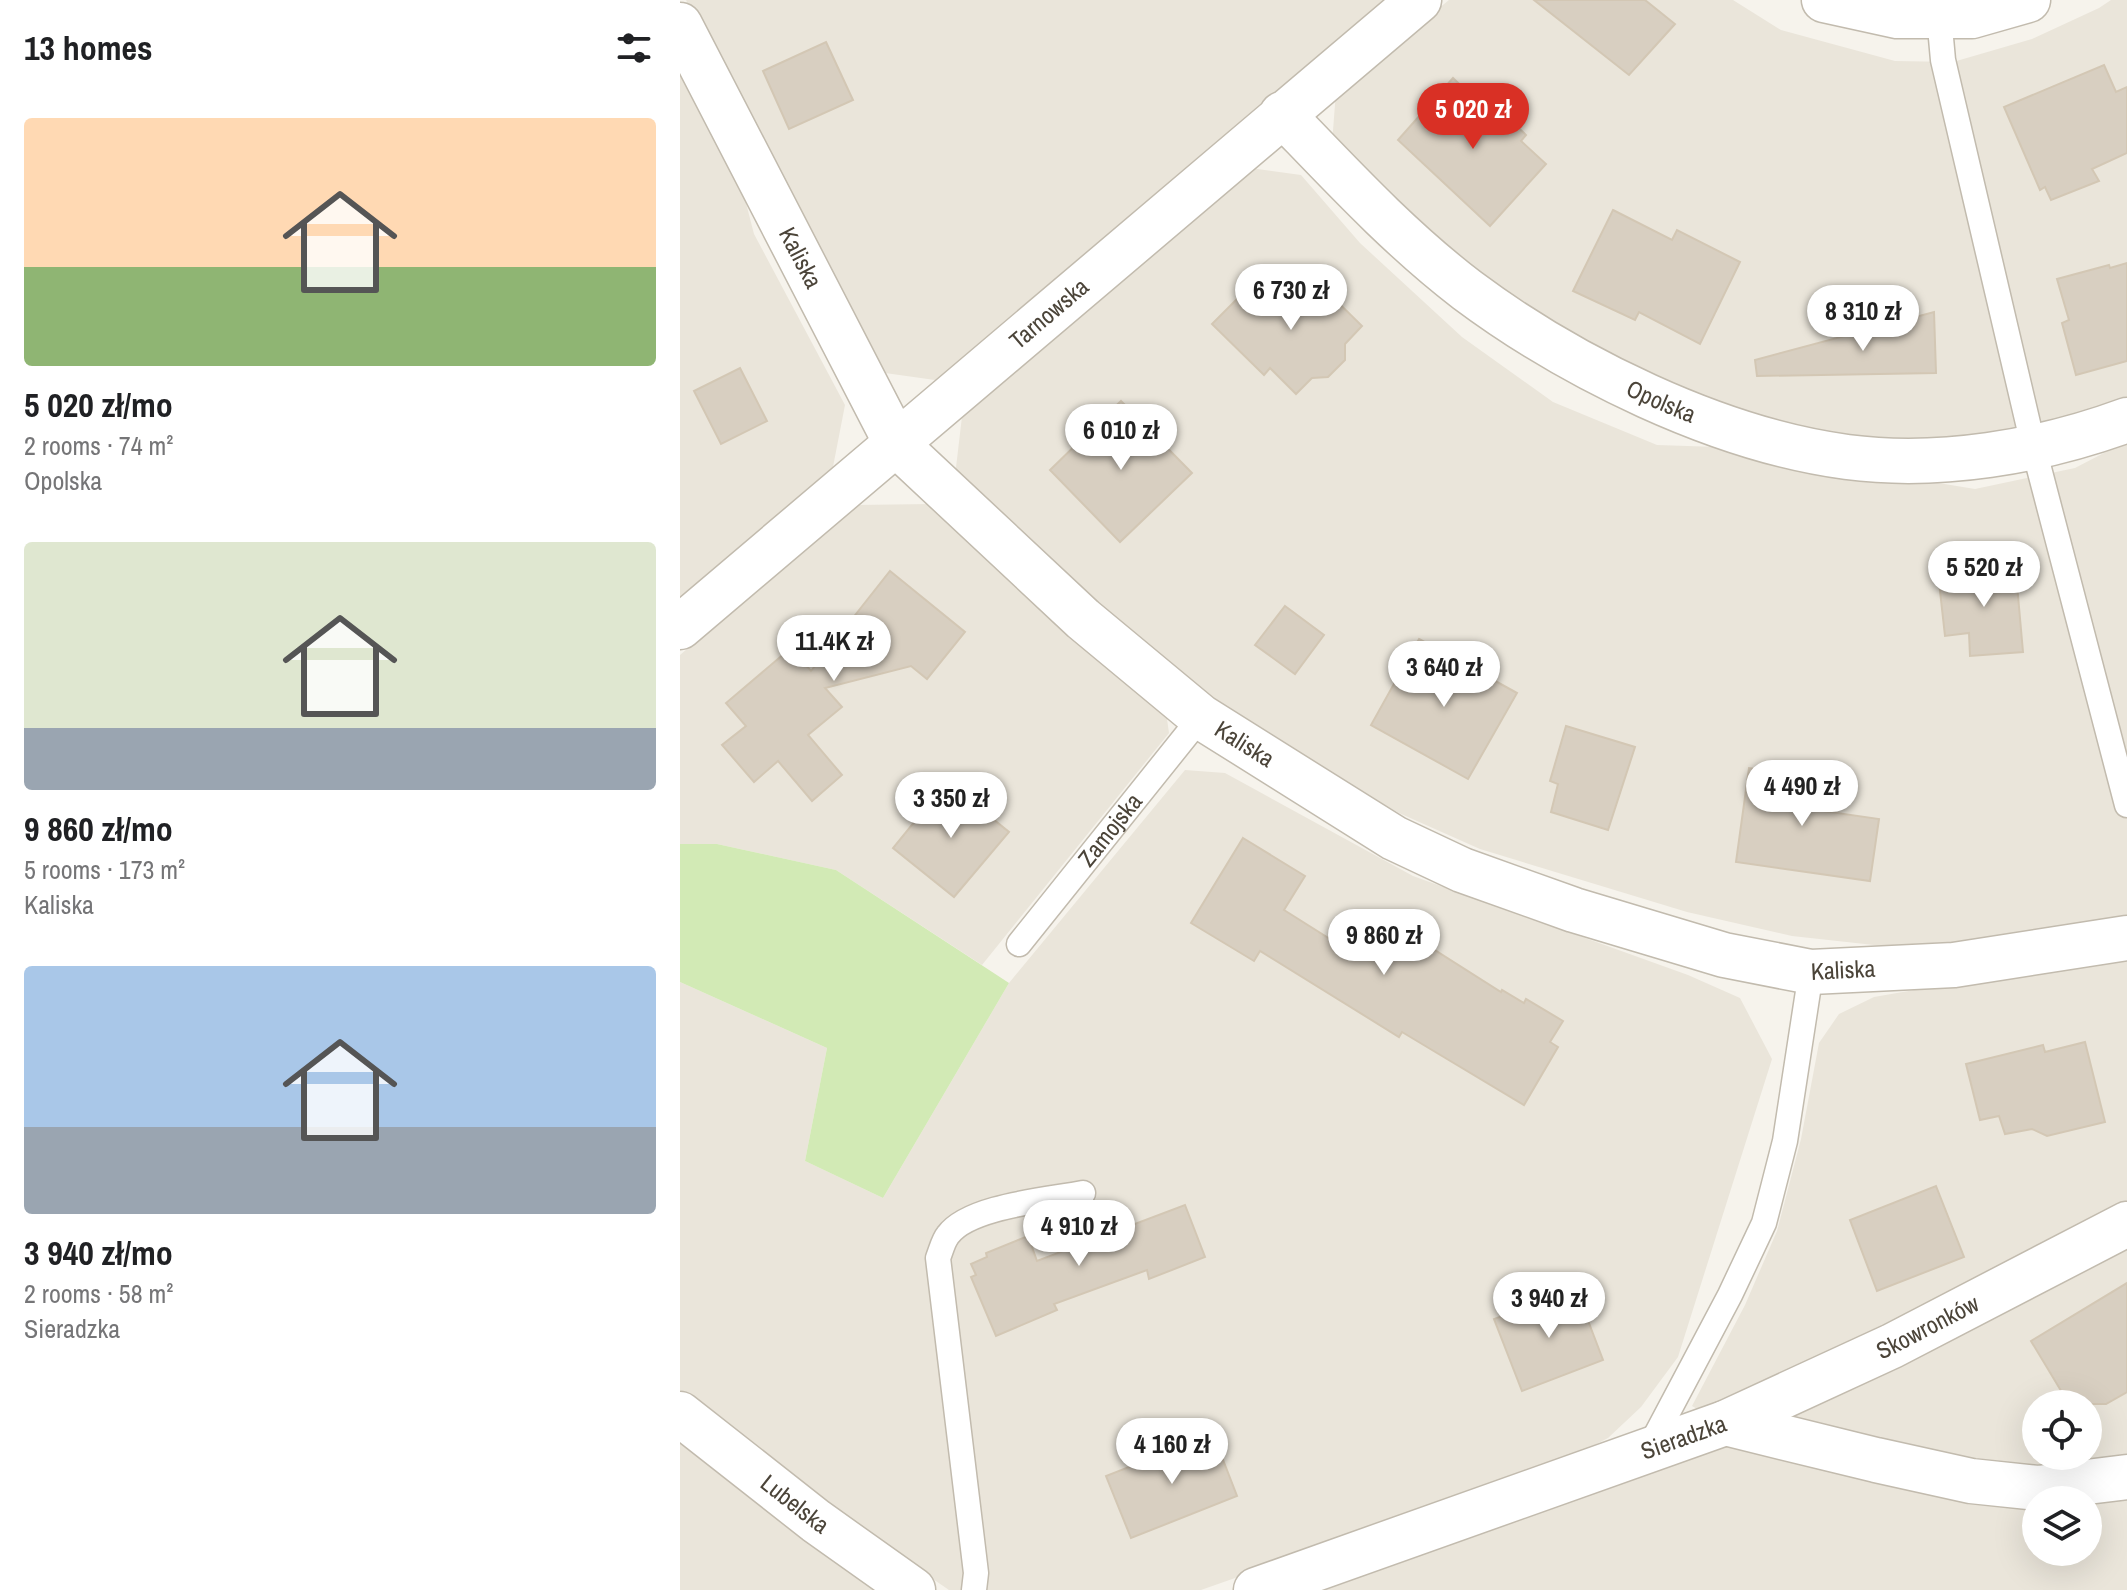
<!DOCTYPE html>
<html lang="en">
<head>
<meta charset="utf-8">
<style>
	:root { --surface:#fff; --page:#f2f2f2; --text:#202124; --muted:#757577; --accent:#d93025 }
	body { margin:0; font-family:"Archivo Narrow",sans-serif; background:var(--page); color:var(--text); height:100vh; display:flex; flex-direction:column; font-size:30px; white-space:nowrap }
	* { box-sizing:border-box; margin:0 }
	p { font-size:26px; color:var(--muted) }
	.icon { flex:none; width:44px; height:44px; fill:none; stroke:currentColor; stroke-width:2; stroke-linecap:round; stroke-linejoin:round }
	.map { position:relative; flex:1; overflow:hidden }
	.sheet { display:flex; flex-direction:column; background:var(--surface); width:680px }
	.sheet>* { flex:none }
	.tools { position:absolute; left:1342px; top:1390px; display:grid; gap:16px }
	.tools a { display:grid; place-items:center; width:80px; height:80px; border-radius:50%; background:var(--surface); box-shadow:0 8px 32px #0002; font-size:40px }
	.price { position:absolute; translate:-50% -68px; padding:0 18px; border-radius:28px; background:#fff; color:#222; font-size:26px; line-height:52px; filter:drop-shadow(0 2px 4px #0008) }
	.price::after { content:''; position:absolute; left:50%; top:48px; width:24px; height:18px; margin-left:-12px; background:inherit; clip-path:polygon(0 0,100% 0,50% 100%) }
	.price.selected { background:var(--accent); color:#fff }
	ul { padding:0; list-style:none }
	li { display:grid; align-content:center; gap:16px; height:424px; padding:0 24px }
	li span { display:grid; place-items:center; height:248px; border-radius:8px; color:#555 }
	li>.icon { margin-inline-start:auto }
	span .icon { width:144px; height:144px; fill:#fffc; stroke-width:1 }
	li b { font-size:34px }
	h2 { display:flex; justify-content:space-between; align-items:center; height:96px; padding:0 24px; font-size:34px }
	main { display:flex; flex:1; min-height:0 }
	.map>svg:first-child { display:block }
	.residential { fill:#eae5da; fill-rule:evenodd }
	.green { fill:#d2eab5 }
	.building { fill:#d8cfc1; stroke:#d3c7b4; stroke-width:2 }
	.lines { fill:none; stroke-linecap:round; stroke-linejoin:round }
	.lane-casing { stroke:#c2bbae; stroke-width:27 }
	.street-casing { stroke:#c2bbae; stroke-width:47 }
	.lane { stroke:#fff; stroke-width:24 }
	.street { stroke:#fff; stroke-width:44 }
	.labels { text-anchor:middle; stroke-width:7; stroke-linejoin:round; paint-order:stroke }
	.street-label { font-size:24px; fill:#4b4439; stroke:#fff }
</style>
</head>
<body>
<main>
<section class="sheet">
<h2>13 homes<svg class="icon" aria-label="filters" viewBox="0 0 24 24"><path d="M4 7h16M4 17h16"/><circle cx="9" cy="7" r="2"/><circle cx="15" cy="17" r="2"/></svg></h2>
<ul>
<li><span style="background:linear-gradient(#ffd9b3 60%,#8fb573 0)"><svg class="icon" aria-label="home" viewBox="0 0 24 24"><path d="M3 11l9-7 9 7M6 9v11h12V9"/></svg></span><div><b>5 020 zł/mo</b><p>2 rooms · 74 m²</p><p>Opolska</p></div></li>
<li><span style="background:linear-gradient(#dfe7d0 75%,#9aa5b1 0)"><svg class="icon" aria-label="home" viewBox="0 0 24 24"><path d="M3 11l9-7 9 7M6 9v11h12V9"/></svg></span><div><b>9 860 zł/mo</b><p>5 rooms · 173 m²</p><p>Kaliska</p></div></li>
<li><span style="background:linear-gradient(#a9c7e8 65%,#9aa5b1 0)"><svg class="icon" aria-label="home" viewBox="0 0 24 24"><path d="M3 11l9-7 9 7M6 9v11h12V9"/></svg></span><div><b>3 940 zł/mo</b><p>2 rooms · 58 m²</p><p>Sieradzka</p></div></li>
</ul>
</section>
<div class="map">
<svg width="1447" height="1590" viewBox="0 0 1447 1590">
	<rect width="100%" height="100%" fill="#f6f3ec"/>
	<g class="residential">
		<path d="M6,0h698l-442,381 -64,-9z"/>
		<path d="M769,0h284l48,30 114,31 58,1 79,-23 67,-31 12,-8h16v402l-93,27 -96,12 -84,-3 -91,-18 -178,-70 -105,-72 -148,-135 4,-51z"/>
		<path d="M0,58l58,114 16,62 91,171 -13,67 -152,129z"/>
		<path d="M570,168l51,7 59,68 102,94 91,65 104,43 61,2 257,42 100,-21 52,-27v476l-96,19 -139,11 -100,-11 -105,-24 -207,-63 -81,-36 -89,-51 -97,-60 -115,-93 -143,-133 8,-68z"/>
		<path d="M251,504l235,208 3,21 -187,232 -146,-95 -119,-26h-37v-189l175,-150z"/>
		<path d="M505,770l40,3 188,103 275,99 52,23 32,61 -94,298 -37,50 -33,31 -48,25 -359,127h-252l-137,-94 -132,-106v-408l147,66 -22,113 78,37 126,-215z"/>
		<path d="M1447,953v253l-418,210 -17,-10 53,-101 32,-74 24,-92 18,-96 20,-29 35,-17z"/>
		<path d="M1447,1236v220l-81,14 -76,-4 -175,-39 -5,-17zM1356,1404h52v52h-52z"/>
		<path d="M0,1438l197,152h-197z"/>
		<path d="M1063,1444l293,58v50h52v-52l39,-10v100h-826l410,-143z"/>
	</g>
	<path class="green" d="M0,844h37l119,26 173,113 -126,215 -78,-37 22,-113 -147,-66z"/>
	<g class="building">
		<path d="M854,0h111l30,24 -46,51z"/>
		<path d="M146,42l27,58 -64,29 -26,-58z"/>
		<path d="M1424,65l12,27 11,-5v66l-35,16 7,12 -48,19 -6,-13 -5,3 -36,-83z"/>
		<path d="M773,78l28,27 7,-6 38,36 -5,6 25,23 -56,62 -92,-86z"/>
		<path d="M933,210l59,30 5,-10 63,32 -40,82 -61,-32 -4,8 -62,-29z"/>
		<path d="M1447,263v98l-51,14 -14,-52 7,-3 -12,-41 52,-14 1,3z"/>
		<path d="M627,272l55,54 -17,18v16l-17,17 -16,1 -16,16 -26,-26 -6,7 -52,-51 38,-38 22,22z"/>
		<path d="M1254,312l2,61 -179,3 -2,-16z"/>
		<path d="M60,368l27,53 -46,23 -27,-53z"/>
		<path d="M441,401l71,72 -72,69 -70,-72z"/>
		<path d="M1335,562l8,90 -53,4 -1,-23 -24,3 -6,-54 24,-2v-13z"/>
		<path d="M210,571l75,61 -38,47 -16,-13 -86,22 17,19 -34,28 34,40 -30,26 -34,-40 -24,21 -32,-37 24,-19 -20,-23 65,-55 20,23z"/>
		<path d="M605,606l39,29 -29,39 -40,-29z"/>
		<path d="M739,639l98,54 -49,86 -97,-54z"/>
		<path d="M886,726l69,21 -27,83 -57,-18 7,-28 -8,-3z"/>
		<path d="M1104,766l38,6 -6,38 63,9 -9,62 -134,-19 13,-94 33,4z"/>
		<path d="M267,782l62,50 -55,65 -61,-49z"/>
		<path d="M563,838l62,38 -21,34 73,46 24,-40 120,76 1,-2 22,13 2,-4 37,22 -13,21 8,5 -34,58 -122,-73 -3,5 -139,-86 -6,10 -63,-38z"/>
		<path d="M1405,1042l20,80 -58,14 -15,-7 -27,5 -6,-18 -19,4 -14,-56 77,-19 2,7z"/>
		<path d="M1256,1186l28,71 -87,34 -27,-71z"/>
		<path d="M505,1205l20,52 -56,22 -2,-9 -93,34 3,6 -61,26 -25,-59 5,-2 -5,-11 16,-7 -1,-4 42,-17 9,25z"/>
		<path d="M1447,1283v109l-21,12h-37l-38,-63z"/>
		<path d="M896,1289l27,71 -81,31 -28,-72z"/>
		<path d="M533,1434l24,62 -106,42 -25,-62z"/>
	</g>
	<g class="lines">
		<g class="lane-casing">
			<g id="lane">
				<path d="M1259,16l4,44 91,389 93,356"/>
				<path id="s1" d="M339,944l182,-227"/>
				<path d="M969,1448l81,-153 34,-72 21,-82 26,-169"/>
				<path d="M294,1590l2,-17 -38,-315c3,-7 5,-17 10,-23 21,-29 100,-35 135,-42"/>
			</g>
		</g>
		<g class="street-casing">
			<g id="street">
				<path d="M1144,0l73,16h75l56,-16"/>
				<path id="s2" d="M0,25l217,420 186,174 118,98 193,121 68,32 112,40 150,45 87,17 143,-7 173,-27"/>
				<path id="s3" d="M602,114c59,61 117,124 185,176 103,77 251,150 380,167 92,12 193,-5 280,-37"/>
				<path id="s4" d="M0,627l739,-627"/>
				<path id="s5" d="M0,1414l136,107 97,69"/>
				<path d="M1045,1423l151,37 95,21 67,7 89,-11"/>
				<path id="s6" d="M576,1590l469,-167 167,-77 235,-122"/>
			</g>
		</g>
		<use href="#lane" class="lane"/>
		<use href="#street" class="street"/>
	</g>
	<g class="labels">
		<g class="street-label">
			<text dy="8" stroke="none"><textPath href="#s2" startOffset="262">Kaliska</textPath></text>
			<text dy="8" stroke="none"><textPath href="#s4" startOffset="484">Tarnowska</textPath></text>
			<text dy="8" stroke="none"><textPath href="#s3" startOffset="480">Opolska</textPath></text>
			<text dy="8" stroke="none"><textPath href="#s2" startOffset="932">Kaliska</textPath></text>
			<text dy="8" stroke="none"><textPath href="#s1" startOffset="146">Zamojska</textPath></text>
			<text dy="8" stroke="none"><textPath href="#s2" startOffset="1580">Kaliska</textPath></text>
			<text dy="8" stroke="none"><textPath href="#s6" startOffset="722">Skowronków</textPath></text>
			<text dy="8" stroke="none"><textPath href="#s6" startOffset="454">Sieradzka</textPath></text>
			<text dy="8" stroke="none"><textPath href="#s5" startOffset="146">Lubelska</textPath></text>
		</g>
	</g>
</svg>
<div class="tools">
<a><svg class="icon" aria-label="locate" viewBox="0 0 24 24"><circle cx="12" cy="12" r="6"/><path d="M12 2v4M12 18v4M2 12h4M18 12h4"/></svg></a>
<a><svg class="icon" aria-label="layers" viewBox="0 0 24 24"><path d="M12 4l9 5-9 5-9-5zM3 14l9 5 9-5"/></svg></a>
</div>
<b class="price selected" style="left:793px;top:151px">5 020 zł</b>
<b class="price" style="left:611px;top:332px">6 730 zł</b>
<b class="price" style="left:1183px;top:353px">8 310 zł</b>
<b class="price" style="left:441px;top:472px">6 010 zł</b>
<b class="price" style="left:1304px;top:609px">5 520 zł</b>
<b class="price" style="left:154px;top:683px">11.4K zł</b>
<b class="price" style="left:764px;top:709px">3 640 zł</b>
<b class="price" style="left:1122px;top:828px">4 490 zł</b>
<b class="price" style="left:271px;top:840px">3 350 zł</b>
<b class="price" style="left:704px;top:977px">9 860 zł</b>
<b class="price" style="left:399px;top:1268px">4 910 zł</b>
<b class="price" style="left:869px;top:1340px">3 940 zł</b>
<b class="price" style="left:492px;top:1486px">4 160 zł</b>
</div>
</main>
</body>
</html>
